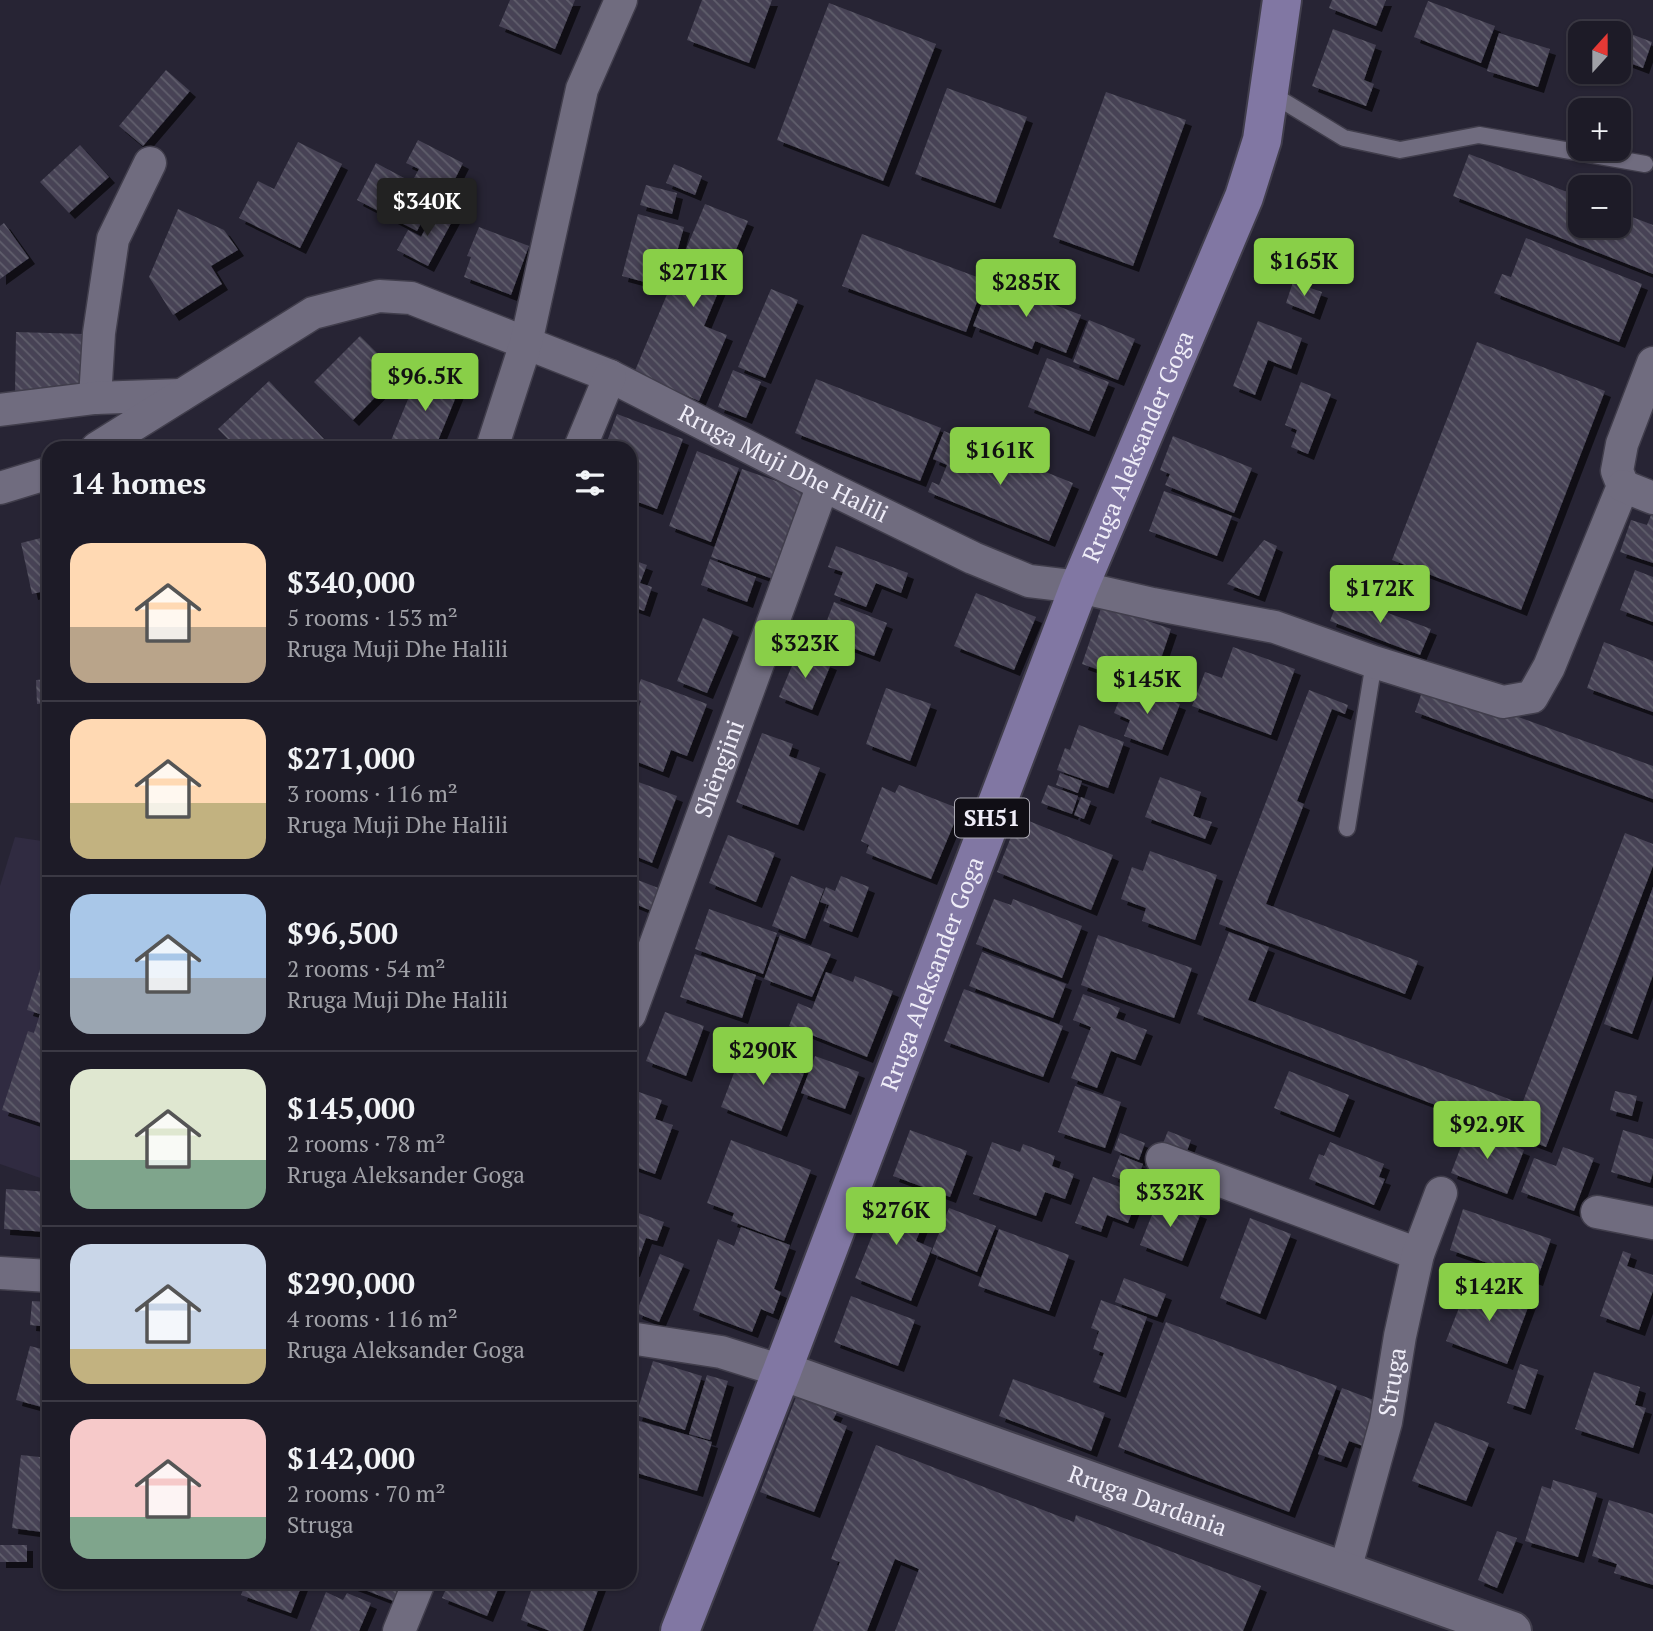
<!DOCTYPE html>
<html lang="en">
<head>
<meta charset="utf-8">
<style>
	:root { --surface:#1d1b27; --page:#25242f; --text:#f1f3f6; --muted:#a0a1a7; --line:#3b3944; --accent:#89cf48 }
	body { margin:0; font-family:"PT Serif",serif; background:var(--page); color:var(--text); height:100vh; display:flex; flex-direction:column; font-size:26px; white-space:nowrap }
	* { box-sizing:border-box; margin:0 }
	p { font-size:23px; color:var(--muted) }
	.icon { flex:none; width:38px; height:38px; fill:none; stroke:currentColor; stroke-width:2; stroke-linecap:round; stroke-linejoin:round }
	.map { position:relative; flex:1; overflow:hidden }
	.details { position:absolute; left:42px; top:441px; width:595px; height:1148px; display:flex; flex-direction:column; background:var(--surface); border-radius:21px; box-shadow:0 2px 5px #0004,0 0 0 2px var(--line) }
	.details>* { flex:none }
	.needle { width:46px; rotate:21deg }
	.controls { position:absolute; left:1568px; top:21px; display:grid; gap:14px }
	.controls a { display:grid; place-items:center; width:63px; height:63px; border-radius:14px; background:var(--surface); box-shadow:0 2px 5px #0004,0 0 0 2px var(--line); font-size:35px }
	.price { position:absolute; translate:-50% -60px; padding:0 16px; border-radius:7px; background:var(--accent); color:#111; font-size:23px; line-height:46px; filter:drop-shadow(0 2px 4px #0008) }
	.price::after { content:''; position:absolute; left:50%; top:42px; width:21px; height:16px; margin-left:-10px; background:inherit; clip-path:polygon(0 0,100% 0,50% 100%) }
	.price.on { background:#222; color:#fff }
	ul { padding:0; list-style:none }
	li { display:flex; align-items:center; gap:21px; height:175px; padding:0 28px }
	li+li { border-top:2px solid var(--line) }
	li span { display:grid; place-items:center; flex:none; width:196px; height:140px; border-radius:21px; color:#555 }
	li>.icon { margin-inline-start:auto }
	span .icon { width:84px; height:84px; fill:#fffc; stroke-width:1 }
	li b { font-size:30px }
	h2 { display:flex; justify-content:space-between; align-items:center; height:84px; padding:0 28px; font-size:30px }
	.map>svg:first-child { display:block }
	.built { fill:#302b41 }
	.building { fill:url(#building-back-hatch); filter:url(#shadow) }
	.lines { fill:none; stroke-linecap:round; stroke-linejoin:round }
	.service-casing { stroke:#413e4c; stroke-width:19 }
	.minor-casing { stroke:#413e4c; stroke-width:35 }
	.tertiary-casing { stroke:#413e4c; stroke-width:42 }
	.primary-casing { stroke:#413e4c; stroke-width:42 }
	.service { stroke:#706c7f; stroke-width:16 }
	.minor { stroke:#706c7f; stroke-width:32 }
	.tertiary { stroke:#706c7f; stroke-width:38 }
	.primary { stroke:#8177a3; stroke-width:38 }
	.labels { text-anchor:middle; stroke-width:7; stroke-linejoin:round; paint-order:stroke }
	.shield { fill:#100e15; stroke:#acaab4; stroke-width:2 }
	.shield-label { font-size:23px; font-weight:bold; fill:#efedf8 }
	.street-label { font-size:24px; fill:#efedf8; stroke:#100e15 }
</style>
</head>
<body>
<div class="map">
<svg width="1653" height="1631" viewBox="0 0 1653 1631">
	<defs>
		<pattern id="building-back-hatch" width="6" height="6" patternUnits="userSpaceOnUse" patternTransform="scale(1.75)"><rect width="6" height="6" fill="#464354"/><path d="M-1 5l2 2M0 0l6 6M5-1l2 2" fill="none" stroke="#615e6d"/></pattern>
		<filter id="shadow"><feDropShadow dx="6" dy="6" stdDeviation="0" flood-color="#0009"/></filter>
	</defs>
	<rect width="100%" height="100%" fill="#272434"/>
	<path class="built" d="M15,837l34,5v339l-49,-17v-278z"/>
	<g class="building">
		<path d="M510,0h65l-20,49 -56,-23z"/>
		<path d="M702,0h70l-23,63 -62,-23z"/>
		<path d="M1332,0h54l-10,26 -47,-18z"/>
		<path d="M1428,1l67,25 -14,37 -67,-26z"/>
		<path d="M829,3l107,41 -53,137 -106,-41z"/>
		<path d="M1333,29l43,16 -12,35 10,4 -8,22 -54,-20z"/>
		<path d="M1623,31l29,11 -9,26 -24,-9v-17z"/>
		<path d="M1499,33l51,16 -12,38 -51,-16z"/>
		<path d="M166,70l24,21 -47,55 -24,-20z"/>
		<path d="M947,88l80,29 -32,86 -80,-29z"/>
		<path d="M1106,92l80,28 -53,146 -80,-29z"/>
		<path d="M418,140l45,23 -16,32 -33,-17 5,-9 -13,-6z"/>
		<path d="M298,142l44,22 -42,84 -61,-30 19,-37 16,8z"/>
		<path d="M80,145l29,32 -40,36 -29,-31z"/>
		<path d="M1469,154l111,43v29h39v-14l34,13v49l-200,-78z"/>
		<path d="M376,163l60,32 -19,36 -60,-31z"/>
		<path d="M674,164l28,12 -7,19 -29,-12z"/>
		<path d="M646,185l31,8 -5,21 -32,-9z"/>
		<path d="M705,204l43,17 -44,105 23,9 -28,66 -65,-28z"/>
		<path d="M437,206l18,10 -27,50 -31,-16 11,-20 13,7z"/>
		<path d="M178,209l46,21 14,20 -27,16 11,18 -49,31 -24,-38z"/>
		<path d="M638,214l46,13 -17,61 -45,-12z"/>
		<path d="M4,223l25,35 -29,21v-53z"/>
		<path d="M479,227l50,19 -18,49 -47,-18 7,-20 -4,-1z"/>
		<path d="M862,234l123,46 -19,52 -124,-46z"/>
		<path d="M1526,238l116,46 -23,58 -125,-49 8,-19 9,3z"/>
		<path d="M991,280l90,35 -15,38 -31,-12 -3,8 -59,-23z"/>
		<path d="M1293,282l29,10 -8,22 -28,-11z"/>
		<path d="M771,289l27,11 -33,78 -27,-11z"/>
		<path d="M1089,320l46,19 -17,41 -45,-18z"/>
		<path d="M1258,321l44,17 -11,31 -23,-9 -13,35 -22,-9z"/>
		<path d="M16,332l67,2 -2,60 -66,-2z"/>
		<path d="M360,336l38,38 -45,46 -39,-38z"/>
		<path d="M1477,342l128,49 -84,219 -129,-50z"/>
		<path d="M1047,358l62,24 -20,49 -61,-24z"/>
		<path d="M420,370l40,17 -25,61h-34l-11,-5z"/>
		<path d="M733,370l28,12 -15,36 -28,-11z"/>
		<path d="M816,379l125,49 -21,53 -125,-48z"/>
		<path d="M269,381l55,58 -10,9h-77l-19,-19z"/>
		<path d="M1301,382l30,12 -23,60 -17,-7 6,-17 -12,-5z"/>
		<path d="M617,414l66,25 -26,70 -27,-10v-51l-25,-1z"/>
		<path d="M944,431l129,52 -24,58 -121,-49 4,-10 7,3 8,-20 -14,-6z"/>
		<path d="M1173,436l79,32 -18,45 -69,-28 5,-11 -10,-4z"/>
		<path d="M697,451l42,17 -28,74 -42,-16z"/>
		<path d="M742,469l63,22 -32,88 -62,-22z"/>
		<path d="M1164,491l68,25 -15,40 -68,-25z"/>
		<path d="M1653,510v53l-33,-11 11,-32 16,5z"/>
		<path d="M49,536v54l-17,4 -11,-51z"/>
		<path d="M1264,540l13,6 -18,50 -32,-12z"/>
		<path d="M836,546l72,27 -7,20 -25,-10 -10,24 -32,-12 9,-23 -15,-5z"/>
		<path d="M630,559l17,6 -7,18 12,4 -8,24 -14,-5z"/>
		<path d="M710,559l46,18 -9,25 -46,-17z"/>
		<path d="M1635,570l18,7v45l-33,-12z"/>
		<path d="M976,593l60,24 -22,53 -60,-24z"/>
		<path d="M1340,595l91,34 -11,26 -90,-34z"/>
		<path d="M834,602l53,21 -13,33 -53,-20z"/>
		<path d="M1102,605l69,24 -20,59 -69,-24z"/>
		<path d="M703,618l30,13 -26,62 -30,-12z"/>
		<path d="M1604,642l49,19v51l-66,-24z"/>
		<path d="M1233,647l62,22 -24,66 -79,-29 13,-34 17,6z"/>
		<path d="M798,651l33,13 -19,46 -33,-13z"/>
		<path d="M49,679v24l-12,1 -1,-24z"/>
		<path d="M641,679l66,25 -20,52 -16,-6 -8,22 -33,-13v-29l11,-29 -7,-3z"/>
		<path d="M1126,683l54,21 -18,46 -38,-14 6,-16 -16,-7z"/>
		<path d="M1425,683l228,83v33l-238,-87z"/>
		<path d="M886,688l45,16 -21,57 -44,-17z"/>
		<path d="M1309,690l39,15 -3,9 -13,-5 -35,92 7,3 -38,100 152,57 -13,33 -186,-70z"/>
		<path d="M1079,725l45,17 -16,46 -51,-18 8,-22 5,2z"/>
		<path d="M762,733l31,11 -4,12 31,12 -22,57 -62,-23z"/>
		<path d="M1060,773l22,8 -4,12 -22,-8z"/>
		<path d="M1160,777l41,15 -8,24 19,6 -7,17 -60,-22z"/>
		<path d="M630,779l47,17 -25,67 -22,-9z"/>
		<path d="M899,785l61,24 -29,70 -65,-26 3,-8 -8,-4 21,-54 13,6z"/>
		<path d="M1048,785l30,11 -6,18 -31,-11z"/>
		<path d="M1081,797l10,4 -7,18 -10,-4z"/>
		<path d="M1019,817l94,38 -22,55 -94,-38z"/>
		<path d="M1625,833l28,11v22l-107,281 -349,-133 32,-82 40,15 -21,53 274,104z"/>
		<path d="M728,835l47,18 -19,49 -47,-19z"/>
		<path d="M1150,851l67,24 -22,65 -53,-19 4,-13 -25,-9 11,-32 11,4z"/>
		<path d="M791,876l33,13 -19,50 -33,-13z"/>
		<path d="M841,876l28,11 -17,45 -29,-11 6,-16 -9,-3 6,-15 9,4z"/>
		<path d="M630,877l31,12 -9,22 -22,-9z"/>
		<path d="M1653,887v88l-21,59 -28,-10z"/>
		<path d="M994,899l17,6 2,-6 69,27 -20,52 -86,-34z"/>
		<path d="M709,909l68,24 -14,41 -68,-25z"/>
		<path d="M780,935l51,19 -19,43 -48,-18z"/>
		<path d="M1098,935l94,33 -18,50 -93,-33z"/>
		<path d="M48,944l1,154 -8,25 -39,-13 26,-79 6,2 6,-19 -13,-4z"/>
		<path d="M982,952l84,32 -13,34 -84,-32z"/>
		<path d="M695,954l61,21 -14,43 -62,-21z"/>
		<path d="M826,972l27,10 2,-6 38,15 -26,66 -78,-31 9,-23 14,6z"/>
		<path d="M964,989l99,37 -20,51 -99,-36z"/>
		<path d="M1083,994l37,14 -4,10 31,12 -12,30 -24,-9 -14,37 -26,-10 20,-51 -18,-7z"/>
		<path d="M665,1012l39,14 -18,50 -40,-15z"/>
		<path d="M745,1044l61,24 -25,63 -60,-24z"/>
		<path d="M815,1056l44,16 -14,37 -44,-16z"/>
		<path d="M1289,1071l60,24 -15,37 -60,-24z"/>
		<path d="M1075,1086l46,16 -16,46 -47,-16z"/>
		<path d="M630,1089l32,11 -7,19 18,6 -18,49 -25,-9z"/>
		<path d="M1615,1091l22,5 -5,20 -22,-6z"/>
		<path d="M1468,1128l56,22 -17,44 -56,-21z"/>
		<path d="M910,1130l57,21 -17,46 -57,-21z"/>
		<path d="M1623,1130l30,9v34l-3,10 -39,-11z"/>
		<path d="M1168,1131l23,9 -8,22 -24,-9z"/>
		<path d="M1120,1133l25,10 -6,17 -25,-10z"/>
		<path d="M731,1140l80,30 -27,71 -53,-20 3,-8 -27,-10z"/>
		<path d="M992,1142l28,10 3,-8 32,12 -3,10 22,8 -9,25 -20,-7 -9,24 -63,-22z"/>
		<path d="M1330,1142l54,22 -5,13 6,2 -11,26 -65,-26 10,-25 5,2z"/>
		<path d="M1563,1147l31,11 -20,53 -53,-19 13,-34 22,8z"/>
		<path d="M1120,1155l23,9 -8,21 -23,-9z"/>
		<path d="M1093,1177l46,17 -11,29 -21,-8 -6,17 -26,-9z"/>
		<path d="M6,1189l43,3 -2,40 -43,-3z"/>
		<path d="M883,1189l46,19 -13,33 16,7 -21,53 -56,-23 21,-52 -7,-3z"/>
		<path d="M1159,1197l42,16 -19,48 -42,-16z"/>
		<path d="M949,1208l47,18 -19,46 -46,-19z"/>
		<path d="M1463,1209l88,30 -14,41 -87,-30z"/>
		<path d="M630,1210l34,12 -7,19 -11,-3 -12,33 -4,-1z"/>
		<path d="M1250,1218l41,16 -31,80 -40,-16z"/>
		<path d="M741,1227l49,18 -16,44 7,3 -8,22 -12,-5 -9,23 -59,-22 25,-71 16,7z"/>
		<path d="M999,1229l70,26 -20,56 -71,-25z"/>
		<path d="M1623,1251l8,3 -4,12 26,9v16l-14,39 -39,-14z"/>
		<path d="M660,1254l24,10 -25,58 -23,-9z"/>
		<path d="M1124,1278l42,16 -9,23 -42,-15z"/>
		<path d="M1478,1283l52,19 -23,62 -61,-23 16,-41 8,3z"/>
		<path d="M851,1296l64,24 -17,46 -64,-24z"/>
		<path d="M1101,1300l46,17 -27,75 -27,-10 11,-29 -11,-4 6,-18 -8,-3z"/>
		<path d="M32,1301l17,1v25l-19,-2z"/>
		<path d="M1166,1322l171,64 -48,126 -171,-65z"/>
		<path d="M30,1346l19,5v58l-33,-9z"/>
		<path d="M653,1361l49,15 -17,54 -49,-15z"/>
		<path d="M1520,1364l18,6 -13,39 -18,-6z"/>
		<path d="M1594,1372l46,15 -5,18 11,3 -13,40 -58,-19z"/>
		<path d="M707,1375l21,6 -18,59 -21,-6z"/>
		<path d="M1013,1379l92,34 -14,38 -92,-35z"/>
		<path d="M1342,1388l37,14 -16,44 -14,-5 -8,21 -23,-8z"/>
		<path d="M796,1397l41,15 -4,8 14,6 -33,86 -54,-20z"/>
		<path d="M639,1421l73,21 -15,49 -67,-20v-19z"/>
		<path d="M1435,1422l54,21 -23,58 -54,-20z"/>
		<path d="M876,1445l198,77 2,-7 185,71 -18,45h-348l24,-62 -24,-10 -28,72h-54l27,-69 -9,-3z"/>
		<path d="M21,1455l28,3v75l-37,-5z"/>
		<path d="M1553,1480l44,13 -19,64 -53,-16 17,-55 9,3z"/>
		<path d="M1609,1500l44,14v71l-39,-12 3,-9 -25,-8z"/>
		<path d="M1497,1531l20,7 -20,50 -19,-8z"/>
		<rect x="0" y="1545" width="27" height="17"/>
		<path d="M246,1582h57l-12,31 -50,-18z"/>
		<path d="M344,1582h60l-8,20z"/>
		<path d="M449,1582h52l-14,34 -45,-18z"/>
		<path d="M534,1582h67l-18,49h-33l-29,-11z"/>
		<path d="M326,1592l17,8 4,-7 24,10 -12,28h-49z"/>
	</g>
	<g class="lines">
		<g class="service-casing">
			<g id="service">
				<path d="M1270,93l74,45 56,12 79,-15 166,29"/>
				<path d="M1347,828l27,-166"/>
			</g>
		</g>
		<g class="minor-casing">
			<g id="minor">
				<path d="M95,398l4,-65 14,-94 37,-76"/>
				<path d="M0,410l95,-12 86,-3"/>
				<path id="s1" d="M97,448l216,-135 66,-17 32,2 199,78 213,109 150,73 56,23 50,6 74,17 122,23 99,35 129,40 29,-5 17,-30 74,-181 -6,-15 5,-27 31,-81"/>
				<path d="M492,448l34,-105 56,-254 39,-89"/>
				<path d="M580,448l30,-72"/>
				<path d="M1623,486l30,12"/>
				<path d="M0,488l49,-15"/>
				<path id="s2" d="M630,1014l193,-529"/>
				<path d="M1162,1159l256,95"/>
				<path d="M1597,1212l56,11"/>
				<path d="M0,1273l49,3"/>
				<path d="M630,1338l91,14 61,19"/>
				<path id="s3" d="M1345,1570l41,-148 14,-86 18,-82 23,-61"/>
				<path d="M399,1631l20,-49"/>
			</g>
		</g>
		<g class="tertiary-casing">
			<g id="tertiary">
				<path id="s4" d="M782,1371l730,260"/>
			</g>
		</g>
		<g class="primary-casing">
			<g id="primary">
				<path id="s5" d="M680,1631l102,-260 297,-784 165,-390 18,-57 20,-140"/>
			</g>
		</g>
		<use href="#service" class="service"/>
		<use href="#minor" class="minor"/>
		<use href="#tertiary" class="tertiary"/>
		<use href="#primary" class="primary"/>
	</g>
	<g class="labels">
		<rect class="shield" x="955" y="798.5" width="74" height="39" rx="5"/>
		<g class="shield-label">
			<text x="992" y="826">SH51</text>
		</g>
		<g class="street-label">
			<text dy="8" stroke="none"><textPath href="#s5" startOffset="1270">Rruga Aleksander Goga</textPath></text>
			<text dy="8" stroke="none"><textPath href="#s1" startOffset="763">Rruga Muji Dhe Halili</textPath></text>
			<text dy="8" stroke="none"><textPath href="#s2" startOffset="261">Shëngjini</textPath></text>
			<text dy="8" stroke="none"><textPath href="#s5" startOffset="704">Rruga Aleksander Goga</textPath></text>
			<text dy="8" stroke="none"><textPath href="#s3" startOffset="194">Struga</textPath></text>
			<text dy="8" stroke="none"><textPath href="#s4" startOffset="388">Rruga Dardania</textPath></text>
		</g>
	</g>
</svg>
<div class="controls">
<a><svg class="needle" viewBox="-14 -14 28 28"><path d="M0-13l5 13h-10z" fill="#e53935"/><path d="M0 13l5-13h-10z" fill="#a0a1a7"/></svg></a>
<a>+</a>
<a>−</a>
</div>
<b class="price on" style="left:427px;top:238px">$340K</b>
<b class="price" style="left:1304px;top:298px">$165K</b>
<b class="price" style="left:693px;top:309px">$271K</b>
<b class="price" style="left:1026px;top:319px">$285K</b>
<b class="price" style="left:425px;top:413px">$96.5K</b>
<b class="price" style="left:1000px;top:487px">$161K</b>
<b class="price" style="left:1380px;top:625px">$172K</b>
<b class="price" style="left:805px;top:680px">$323K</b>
<b class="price" style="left:1147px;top:716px">$145K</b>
<b class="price" style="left:763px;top:1087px">$290K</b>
<b class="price" style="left:1487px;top:1161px">$92.9K</b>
<b class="price" style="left:1170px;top:1229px">$332K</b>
<b class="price" style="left:896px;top:1247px">$276K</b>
<b class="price" style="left:1489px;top:1323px">$142K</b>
<section class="details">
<h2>14 homes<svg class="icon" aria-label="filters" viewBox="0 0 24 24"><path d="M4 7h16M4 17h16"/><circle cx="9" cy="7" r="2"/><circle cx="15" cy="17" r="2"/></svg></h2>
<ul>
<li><span style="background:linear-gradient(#ffd9b3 60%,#b9a48a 0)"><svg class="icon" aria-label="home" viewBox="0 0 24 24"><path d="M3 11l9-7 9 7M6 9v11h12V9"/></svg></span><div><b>$340,000</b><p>5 rooms · 153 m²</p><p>Rruga Muji Dhe Halili</p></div></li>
<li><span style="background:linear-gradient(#ffd9b3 60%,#c2b280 0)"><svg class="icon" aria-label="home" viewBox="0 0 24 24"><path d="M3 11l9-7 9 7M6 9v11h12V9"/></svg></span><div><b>$271,000</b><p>3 rooms · 116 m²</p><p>Rruga Muji Dhe Halili</p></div></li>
<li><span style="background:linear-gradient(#a9c7e8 60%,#9aa5b1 0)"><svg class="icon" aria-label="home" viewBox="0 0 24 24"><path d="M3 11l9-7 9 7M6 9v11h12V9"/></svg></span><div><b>$96,500</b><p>2 rooms · 54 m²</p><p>Rruga Muji Dhe Halili</p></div></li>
<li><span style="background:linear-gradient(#dfe7d0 65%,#7fa58c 0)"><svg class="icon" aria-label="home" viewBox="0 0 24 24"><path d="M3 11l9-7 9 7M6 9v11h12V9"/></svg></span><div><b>$145,000</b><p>2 rooms · 78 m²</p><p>Rruga Aleksander Goga</p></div></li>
<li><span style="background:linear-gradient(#c9d6e8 75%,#c2b280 0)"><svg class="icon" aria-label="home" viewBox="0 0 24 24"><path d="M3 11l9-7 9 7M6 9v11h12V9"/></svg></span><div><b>$290,000</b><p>4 rooms · 116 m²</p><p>Rruga Aleksander Goga</p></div></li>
<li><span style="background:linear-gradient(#f6c9c9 70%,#7fa58c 0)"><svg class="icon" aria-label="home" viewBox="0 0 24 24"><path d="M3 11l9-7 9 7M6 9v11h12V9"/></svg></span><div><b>$142,000</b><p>2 rooms · 70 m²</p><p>Struga</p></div></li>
</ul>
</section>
</div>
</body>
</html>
